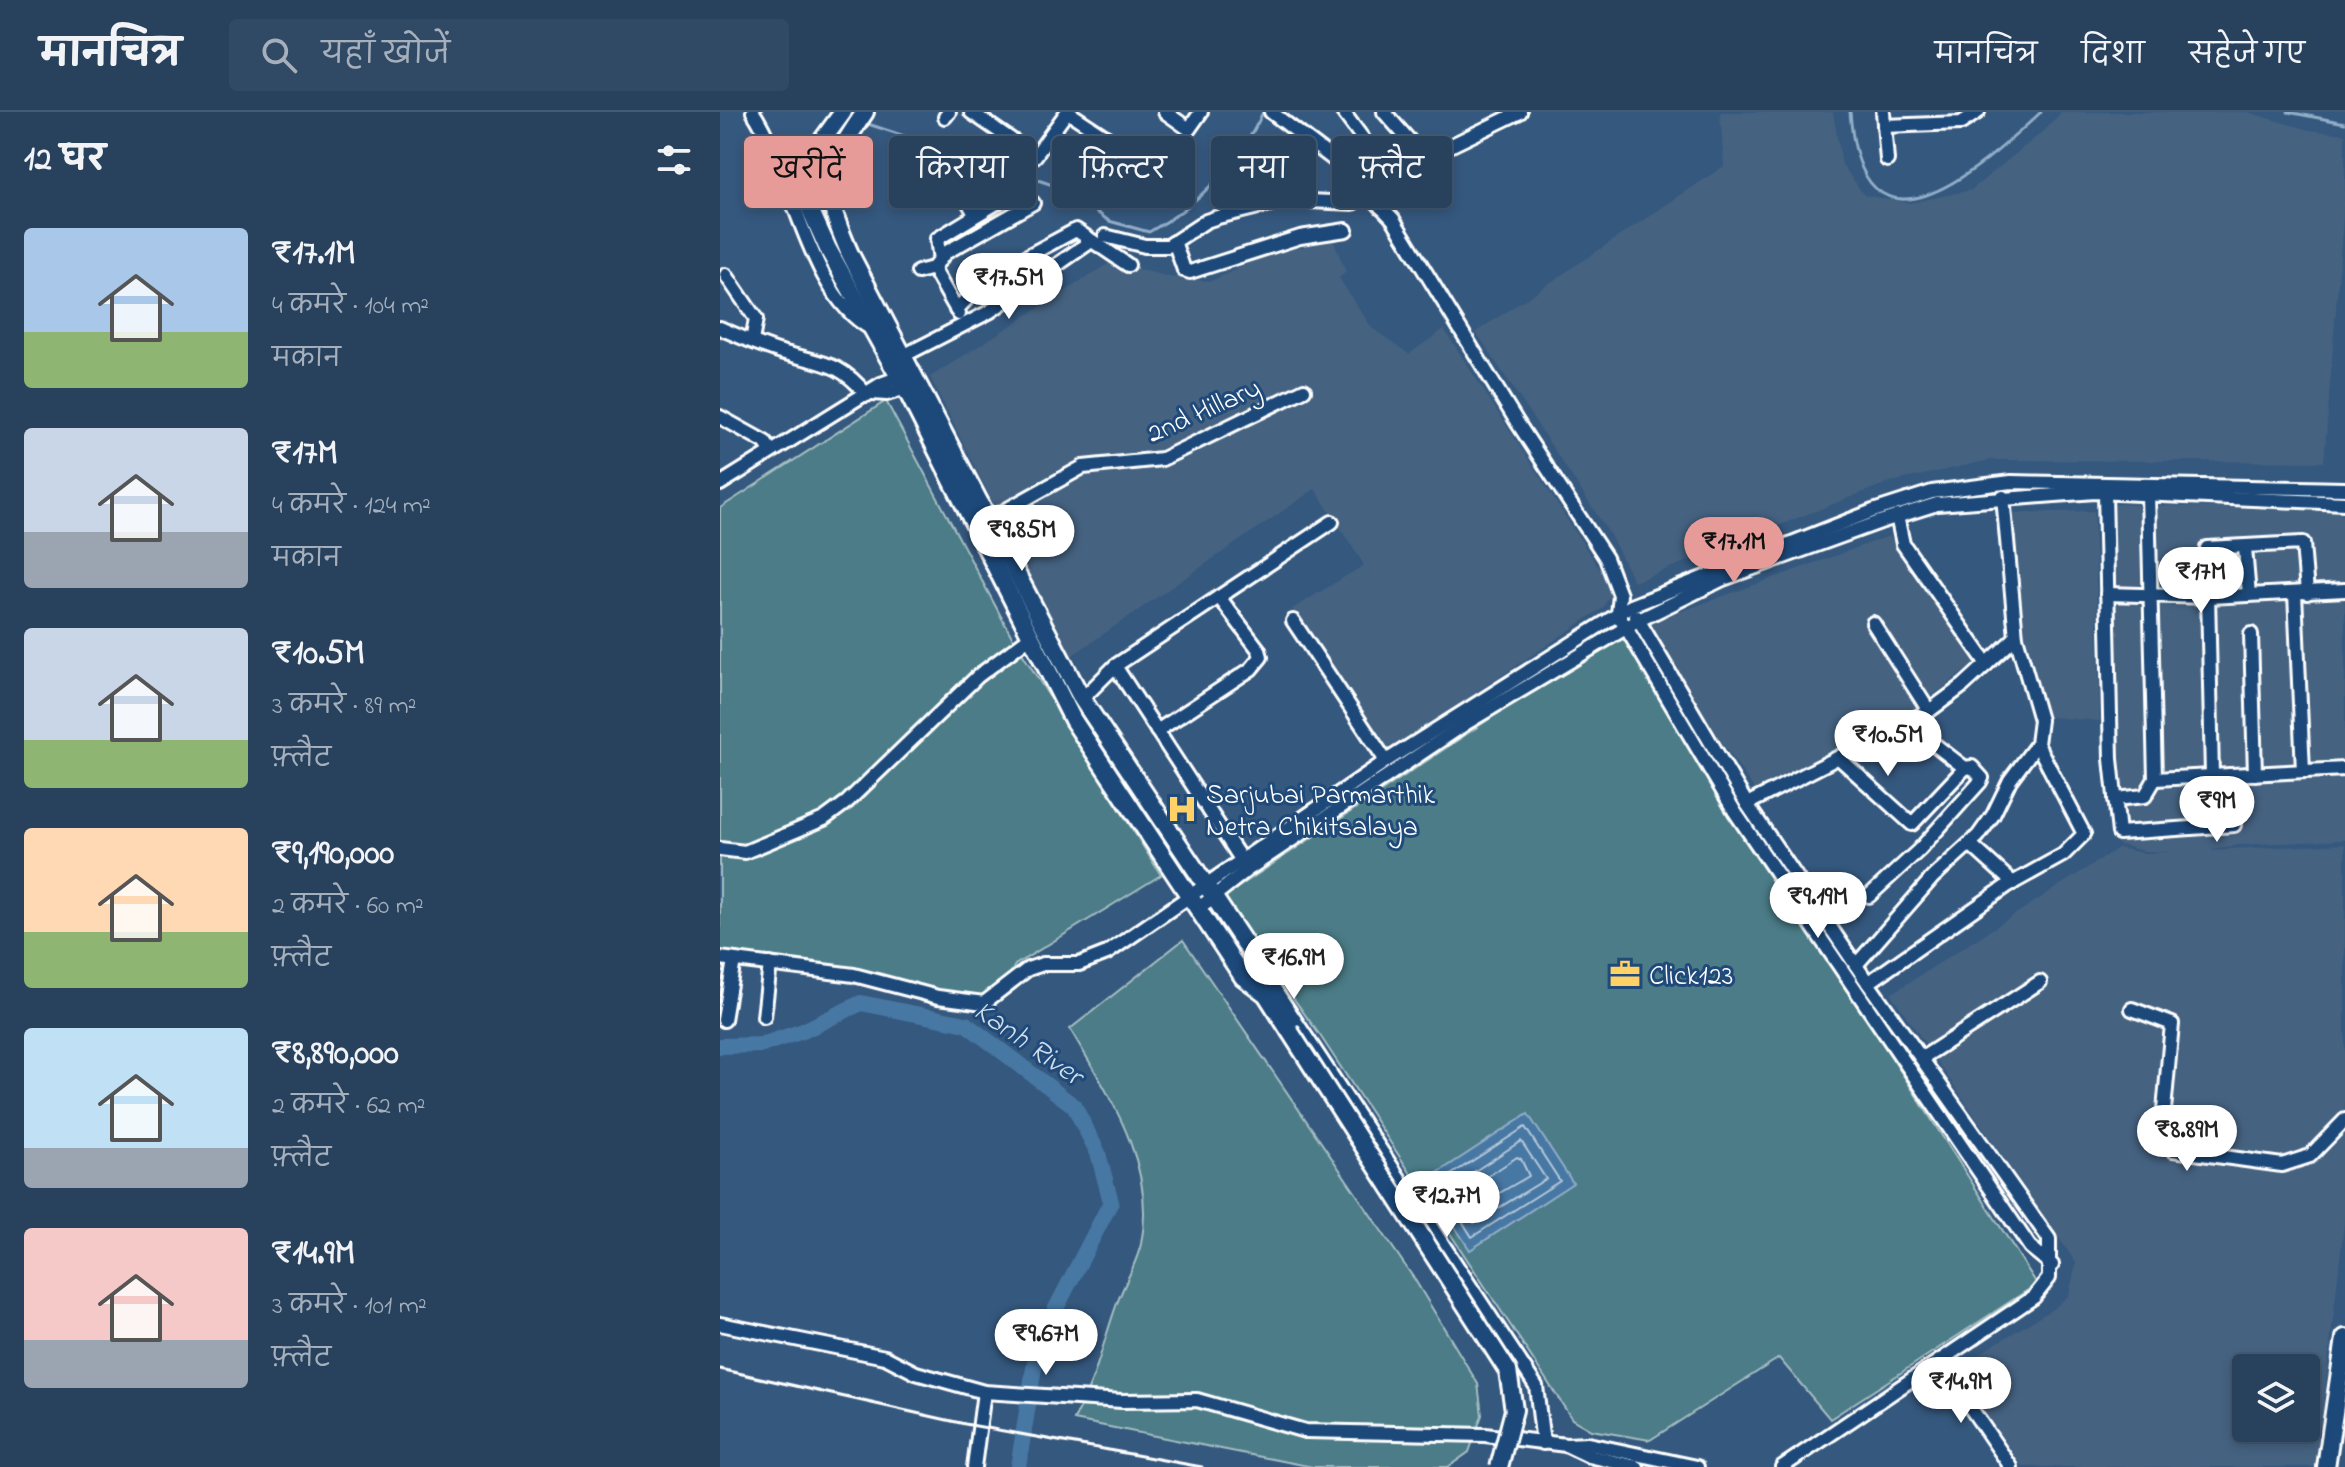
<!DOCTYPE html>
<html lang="hi">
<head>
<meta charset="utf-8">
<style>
	:root { --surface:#28425e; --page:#304964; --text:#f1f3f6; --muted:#a5b0bc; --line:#445b73; --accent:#e69b98 }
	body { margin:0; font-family:"Indie Flower","Playpen Sans Deva",sans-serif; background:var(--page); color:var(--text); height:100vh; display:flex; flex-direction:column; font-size:30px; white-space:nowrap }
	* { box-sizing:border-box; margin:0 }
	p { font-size:26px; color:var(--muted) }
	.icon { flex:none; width:44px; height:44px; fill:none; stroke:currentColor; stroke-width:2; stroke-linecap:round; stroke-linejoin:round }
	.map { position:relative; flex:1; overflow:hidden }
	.details { display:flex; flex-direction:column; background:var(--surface); width:720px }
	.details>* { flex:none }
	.banner { position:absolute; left:24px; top:24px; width:760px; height:72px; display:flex; gap:16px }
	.fabs { position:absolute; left:1512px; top:1242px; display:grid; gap:16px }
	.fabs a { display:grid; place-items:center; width:88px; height:88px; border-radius:8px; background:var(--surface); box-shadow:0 4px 12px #0003,0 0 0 2px var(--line); font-size:40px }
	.price { position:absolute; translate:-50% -68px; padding:0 18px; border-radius:28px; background:#fff; color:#222; font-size:26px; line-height:52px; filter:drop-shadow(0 2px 4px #0008) }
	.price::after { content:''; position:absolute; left:50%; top:48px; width:24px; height:18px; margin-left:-12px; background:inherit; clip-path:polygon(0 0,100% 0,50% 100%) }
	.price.current { background:var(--accent); color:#111 }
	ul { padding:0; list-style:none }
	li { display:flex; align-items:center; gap:24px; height:200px; padding:0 24px }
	li span { display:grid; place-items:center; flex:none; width:224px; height:160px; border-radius:8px; color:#555 }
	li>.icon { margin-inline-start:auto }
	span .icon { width:96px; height:96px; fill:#fffc; stroke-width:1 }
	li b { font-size:34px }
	h2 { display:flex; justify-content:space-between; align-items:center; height:96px; padding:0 24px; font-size:34px }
	.tag { padding:0 28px; border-radius:8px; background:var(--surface); box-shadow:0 4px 12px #0003,0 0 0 2px var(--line); font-size:28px; line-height:72px }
	.tag.current { background:var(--accent); color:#111 }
	header { display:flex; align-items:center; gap:48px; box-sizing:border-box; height:112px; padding:0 40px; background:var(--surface); border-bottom:2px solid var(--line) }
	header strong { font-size:38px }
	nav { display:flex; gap:44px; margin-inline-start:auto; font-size:28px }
	.search { width:560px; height:72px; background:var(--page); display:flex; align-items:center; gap:20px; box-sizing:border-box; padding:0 28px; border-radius:8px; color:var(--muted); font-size:30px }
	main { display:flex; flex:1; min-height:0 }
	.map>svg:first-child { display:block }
	.built { fill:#446281; fill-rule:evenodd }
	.green { fill:#4c7c87; stroke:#a6bec3; stroke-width:2 }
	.water { fill:#4777a3; stroke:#91adc8; stroke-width:2 }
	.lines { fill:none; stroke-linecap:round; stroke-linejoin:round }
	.shore { stroke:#b5c9da; stroke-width:2 }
	.stream { stroke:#91adc8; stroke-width:3 }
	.river { stroke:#4777a3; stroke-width:16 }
	.minor-casing { stroke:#fff; stroke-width:18 }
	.major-casing { stroke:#fff; stroke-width:22 }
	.minor { stroke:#1f4a7a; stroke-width:12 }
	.major { stroke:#1f4a7a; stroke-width:16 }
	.rail { stroke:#fff; stroke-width:3 }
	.major-bridge-casing { stroke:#fff; stroke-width:22; stroke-linecap:butt }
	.major-bridge { stroke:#1f4a7a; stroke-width:16 }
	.labels { text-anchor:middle; stroke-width:6; stroke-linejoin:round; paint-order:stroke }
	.street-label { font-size:28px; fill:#fff; stroke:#1f4a7a }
	.poi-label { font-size:28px; fill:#fff; stroke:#1f4a7a; text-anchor:start }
	.water-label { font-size:30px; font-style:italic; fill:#d1dde8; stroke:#1f4a7a }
</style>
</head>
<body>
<header>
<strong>मानचित्र</strong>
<div class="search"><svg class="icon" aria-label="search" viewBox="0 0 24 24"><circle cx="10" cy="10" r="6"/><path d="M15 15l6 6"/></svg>यहाँ खोजें</div>
<nav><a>मानचित्र</a><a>दिशा</a><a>सहेजे गए</a></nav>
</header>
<main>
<section class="details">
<h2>12 घर<svg class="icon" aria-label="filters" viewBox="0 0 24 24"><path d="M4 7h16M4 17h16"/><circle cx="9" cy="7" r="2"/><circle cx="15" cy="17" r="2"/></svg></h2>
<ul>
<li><span style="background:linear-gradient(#a9c7e8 65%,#8fb573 0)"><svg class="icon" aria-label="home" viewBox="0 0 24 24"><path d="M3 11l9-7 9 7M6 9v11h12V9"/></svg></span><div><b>₹17.1M</b><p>4 कमरे · 104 m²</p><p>मकान</p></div></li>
<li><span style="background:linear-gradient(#c9d6e8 65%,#9aa5b1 0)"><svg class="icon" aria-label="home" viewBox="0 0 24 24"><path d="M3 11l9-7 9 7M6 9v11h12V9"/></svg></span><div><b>₹17M</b><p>4 कमरे · 124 m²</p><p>मकान</p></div></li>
<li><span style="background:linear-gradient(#c9d6e8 70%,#8fb573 0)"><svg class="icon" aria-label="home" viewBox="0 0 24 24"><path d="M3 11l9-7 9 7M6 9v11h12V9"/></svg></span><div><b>₹10.5M</b><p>3 कमरे · 89 m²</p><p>फ़्लैट</p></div></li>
<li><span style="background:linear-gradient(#ffd9b3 65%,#8fb573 0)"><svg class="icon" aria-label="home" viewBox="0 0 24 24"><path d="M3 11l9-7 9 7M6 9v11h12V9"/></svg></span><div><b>₹9,190,000</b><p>2 कमरे · 60 m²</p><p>फ़्लैट</p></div></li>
<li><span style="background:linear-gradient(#bfe0f5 75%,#9aa5b1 0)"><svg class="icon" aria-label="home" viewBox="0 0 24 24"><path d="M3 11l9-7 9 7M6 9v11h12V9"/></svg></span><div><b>₹8,890,000</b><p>2 कमरे · 62 m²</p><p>फ़्लैट</p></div></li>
<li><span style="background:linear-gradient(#f6c9c9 70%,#9aa5b1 0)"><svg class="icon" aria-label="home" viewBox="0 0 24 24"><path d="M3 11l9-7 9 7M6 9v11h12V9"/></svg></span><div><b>₹14.9M</b><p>3 कमरे · 101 m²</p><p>फ़्लैट</p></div></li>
</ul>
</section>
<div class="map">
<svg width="1625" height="1355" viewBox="0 0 1625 1355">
	<rect width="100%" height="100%" fill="#35587e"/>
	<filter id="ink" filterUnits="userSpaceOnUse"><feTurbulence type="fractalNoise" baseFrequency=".0125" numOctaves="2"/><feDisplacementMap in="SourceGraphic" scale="16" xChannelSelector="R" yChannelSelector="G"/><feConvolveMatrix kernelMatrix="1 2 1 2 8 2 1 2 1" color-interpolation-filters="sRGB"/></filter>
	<g filter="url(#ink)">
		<g class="built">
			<path d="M1000,0h113l9,52 22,31 46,8 61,-13 74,-60 16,-18h186l62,18 36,4v60l-21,268 -334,-2 -103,23 -253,99 -25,-49 -133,-201 248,-166z"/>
			<path d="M612,124l14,36 -7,6 33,50 37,26 35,-25 169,261 -10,18 -215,143 -96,-142 72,-44 -49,-76 -245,168 -140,-280 181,-115 59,15 41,4 59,-28 36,-7z"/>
			<path d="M1391,392l225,7 9,5v324l-107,5 -34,5 141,-6v372l-29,251h-293l-69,-98 100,-61 15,-13 7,-32 -185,-269 227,-146 25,5 26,-1 -26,-1 -26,-7zM1526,1256h60v60h-60z"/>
			<path d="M1374,399l6,210 -51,-4 -33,-71 -7,-133z"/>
			<path d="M1169,424l87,126 -73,57 -146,74 -116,-167z"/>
		</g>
		<g class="green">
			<path d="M166,289l126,236 149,238 -146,90 -20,36 -275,-42v-451z"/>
			<path d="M899,520l418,652 -207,135 -51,-61 -129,82 -59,-10 -19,-11 -251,-382 -99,-139z"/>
			<path d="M463,828l232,340 63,104 4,31 -13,37 -21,15h-135l-239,-47c22,-41 27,-71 42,-114 7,-20 20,-41 25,-62 16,-80 -33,-150 -71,-215z"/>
		</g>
		<path class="water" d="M808,1002l45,69 -103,67 -45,-69z"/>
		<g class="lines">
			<g class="shore">
				<path d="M805,1015l35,54 -88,56 -34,-54z"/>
				<path d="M801,1029l25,38 -72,44 -22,-37z"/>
				<path d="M797,1045l4,2 8,17 -52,30 -8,-17z"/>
			</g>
			<g class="stream">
				<path d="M1130,0c12,161 126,61 191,0"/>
				<path d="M1568,0l57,11"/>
				<path d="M145,11l200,66 44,32 40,11c47,-25 92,-71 114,-120"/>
			</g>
			<path class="river" d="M0,934l41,-1 42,-14 58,-28 105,21 108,82 24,47 13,49 -73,141 -20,124"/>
			<g class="minor-casing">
				<g id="minor">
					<path d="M33,0c40,61 55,184 119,217"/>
					<path d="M251,0l64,44 32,-44"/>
					<path d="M348,0l103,68"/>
					<path d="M445,0l24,17 12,-17"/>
					<path d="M551,0l70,53 52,54 124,203 89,136 14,37 -2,19 117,198 295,435 22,18"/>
					<path d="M623,0l55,74"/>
					<path d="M664,0l41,46"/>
					<path d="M1163,0l4,48"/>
					<path d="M225,5l4,-5"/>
					<path d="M1164,14l77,-3 17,-11"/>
					<path d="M235,67l20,35"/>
					<path d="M661,95l44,-49 95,-46"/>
					<path d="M385,124l40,10h23l38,-25 12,-4 69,-17 66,3 18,-10"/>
					<path d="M455,132l9,26 6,2 110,-35 46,-7"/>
					<path d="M220,148l-3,-21 61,-37"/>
					<path d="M213,156l26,46"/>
					<path d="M198,160l15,-4 12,-15 88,-50"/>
					<path d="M6,163l30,44 -4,22"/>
					<path d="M236,198l32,-33 88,-47 52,35"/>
					<path d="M0,216c21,9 43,19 65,25 39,11 55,9 82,42"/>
					<path d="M183,244l86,-44 101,-70"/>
					<path d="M152,281l15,1 25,-8"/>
					<path d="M0,305l45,25 6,9"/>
					<path d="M0,372l161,-100 25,-9"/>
					<path d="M1385,380l6,267 8,74 115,-8 -4,-50"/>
					<path d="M1177,404l6,28 84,120"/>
					<path d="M268,408l95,-53 79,-8 142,-69"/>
					<path d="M1525,436l4,47"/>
					<path d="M1575,481l8,178"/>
					<path d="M1387,482l102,3 136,-7"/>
					<path d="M916,504l111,188 121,179 181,256v39l-15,19 -252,170"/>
					<path d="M573,509l93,140"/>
					<path d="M1153,511l56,88"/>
					<path d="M1531,522l4,140"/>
					<path d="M395,554l129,198"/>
					<path d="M362,587l33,-33 217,-144"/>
					<path d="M437,619l94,-62 10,-12 -2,-7 -40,-53"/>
					<path d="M1119,646l73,66 53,-56 -57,-44"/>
					<path d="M1492,664l-5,-228 96,-5 4,50"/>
					<path d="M1435,667l190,-10"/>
					<path d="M1395,687l30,-3 10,-17 -7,-286"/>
					<path d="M1027,692l182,-93 35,-26 52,-48"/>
					<path d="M1250,732l43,39"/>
					<path d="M0,737l25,3 79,-33 23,-17 131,-126 51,-38"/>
					<path d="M1149,784l50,-46 61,-68 2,-4 -10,-11 -7,1"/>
					<path d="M479,796l48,-38 221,-148 171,-102 84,-41 157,-57 57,-18 158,-12 250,11"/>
					<path d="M0,846l134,17 84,22 46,6 44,-34 15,-5h36l28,-11 279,-192 245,-155 242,-95 59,-19 79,-10 334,7"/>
					<path d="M1136,853l77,-88 45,-41 15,-21 17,-35 27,-36 3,-24 -24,-83 -13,-140"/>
					<path d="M544,861l272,413 7,57"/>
					<path d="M1148,871l139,-97 56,-31 21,-21 -47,-90"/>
					<path d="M1412,897l40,15 -10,108 1,8 10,10 109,15 28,-9 35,-36"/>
					<path d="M44,905l6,-53"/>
					<path d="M4,908l10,-60"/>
					<path d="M1202,946l118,-76"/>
					<path d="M0,1212l165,33 31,16 68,19 138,9 75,-1 108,31 180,4 81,10 22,-1 109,23"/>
					<path d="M1220,1251l71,104"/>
					<path d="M848,1334l21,10 48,11"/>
					<path d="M254,1355l10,-75"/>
				</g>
			</g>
			<g class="major-casing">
				<g id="major">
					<path d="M123,0l-27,37 -6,23v37l18,40 80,144 165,327 170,257 23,17 23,36"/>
					<path d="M145,0c-42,61 -45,73 -15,142l232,445 179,269 5,26"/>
					<path d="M1606,1355l19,-129"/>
				</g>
			</g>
			<use href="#minor" class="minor"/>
			<use href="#major" class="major"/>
			<path class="rail" d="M0,1257l245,55 237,43"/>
			<g class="major-bridge-casing">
				<path id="major-bridge" d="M569,918l219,341 6,39 -15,57"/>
			</g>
			<use href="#major-bridge" class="major-bridge"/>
		</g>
	</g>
	<defs>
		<g id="hospital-bare" transform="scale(2.4)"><path d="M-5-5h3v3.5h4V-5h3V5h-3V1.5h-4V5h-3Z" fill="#ffd166" stroke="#1f4a7a" stroke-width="2.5" paint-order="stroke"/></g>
		<g id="office-bare" transform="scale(2.4)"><path d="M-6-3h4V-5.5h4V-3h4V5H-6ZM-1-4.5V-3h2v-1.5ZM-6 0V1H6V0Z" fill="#ffd166" stroke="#1f4a7a" stroke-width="2.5" paint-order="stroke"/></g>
	</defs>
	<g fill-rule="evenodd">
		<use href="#hospital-bare" x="462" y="697"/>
		<use href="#office-bare" x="905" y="862"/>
	</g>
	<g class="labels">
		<g class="street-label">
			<text transform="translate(483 297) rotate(-24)" y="10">2nd Hillary</text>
		</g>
		<g class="poi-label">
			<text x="486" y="691">Sarjubai Parmarthik<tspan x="486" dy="32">Netra Chikitsalaya</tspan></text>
			<text x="929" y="872">Click123</text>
		</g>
		<g class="water-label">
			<text transform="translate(309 930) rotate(35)" y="10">Kanh River</text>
		</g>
	</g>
</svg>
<div class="fabs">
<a><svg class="icon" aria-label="layers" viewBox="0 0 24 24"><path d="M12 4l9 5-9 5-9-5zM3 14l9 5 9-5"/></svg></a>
</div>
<b class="price" style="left:289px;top:209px">₹17.5M</b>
<b class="price" style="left:302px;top:461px">₹9.85M</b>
<b class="price current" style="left:1014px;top:473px">₹17.1M</b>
<b class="price" style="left:1481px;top:503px">₹17M</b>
<b class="price" style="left:1168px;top:666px">₹10.5M</b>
<b class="price" style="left:1497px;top:732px">₹9M</b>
<b class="price" style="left:1098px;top:828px">₹9.19M</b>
<b class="price" style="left:574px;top:889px">₹16.9M</b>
<b class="price" style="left:1467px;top:1061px">₹8.89M</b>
<b class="price" style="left:727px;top:1127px">₹12.7M</b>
<b class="price" style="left:326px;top:1265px">₹9.67M</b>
<b class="price" style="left:1241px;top:1313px">₹14.9M</b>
<div class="banner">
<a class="tag current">खरीदें</a>
<a class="tag">किराया</a>
<a class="tag">फ़िल्टर</a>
<a class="tag">नया</a>
<a class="tag">फ़्लैट</a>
</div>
</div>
</main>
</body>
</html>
